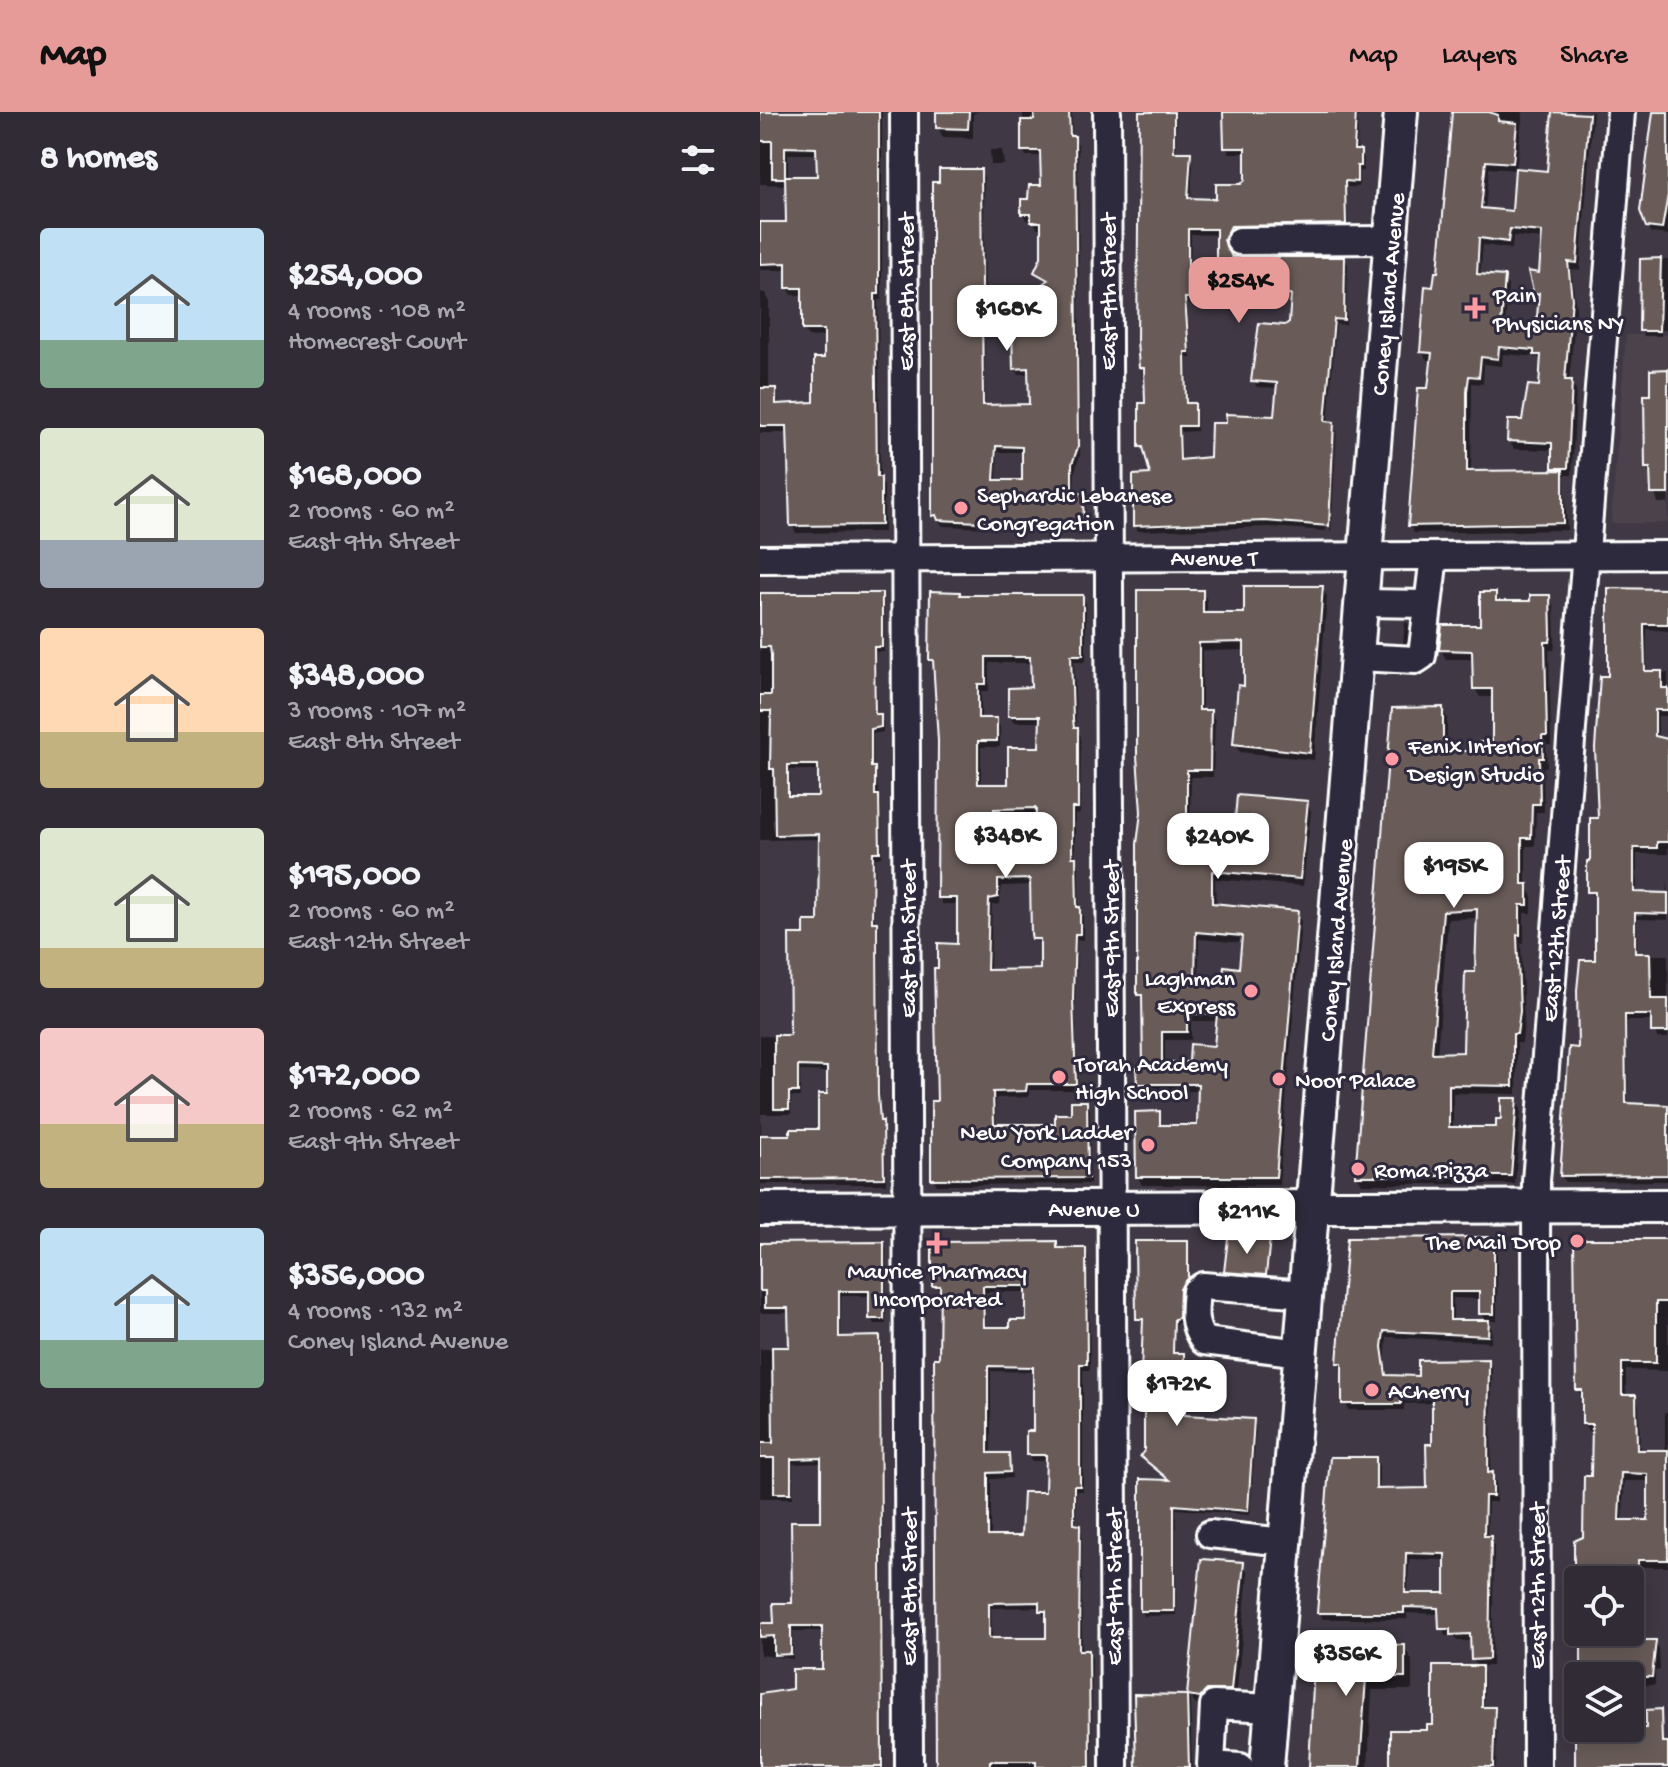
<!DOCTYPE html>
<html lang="en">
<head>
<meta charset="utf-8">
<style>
	:root { --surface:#302b34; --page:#3c3740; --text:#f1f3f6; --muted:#a8a7ac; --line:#4b474f; --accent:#e69b98 }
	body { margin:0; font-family:"Gochi Hand",sans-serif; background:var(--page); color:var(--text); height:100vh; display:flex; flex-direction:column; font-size:30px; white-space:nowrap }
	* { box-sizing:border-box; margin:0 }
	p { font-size:26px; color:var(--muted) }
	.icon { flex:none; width:44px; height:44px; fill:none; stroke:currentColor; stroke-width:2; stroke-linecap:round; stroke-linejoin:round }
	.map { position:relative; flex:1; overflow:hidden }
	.drawer { display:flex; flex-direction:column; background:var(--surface); width:760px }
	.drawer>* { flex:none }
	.controls { position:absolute; left:804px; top:1454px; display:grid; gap:16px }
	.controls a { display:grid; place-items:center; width:80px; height:80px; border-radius:8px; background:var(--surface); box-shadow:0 4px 20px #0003,0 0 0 2px var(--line); font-size:40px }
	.price { position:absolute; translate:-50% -68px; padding:0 18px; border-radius:16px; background:#fff; color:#222; font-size:26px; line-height:52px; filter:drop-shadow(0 2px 4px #0008) }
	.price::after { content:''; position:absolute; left:50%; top:48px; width:24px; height:18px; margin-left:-12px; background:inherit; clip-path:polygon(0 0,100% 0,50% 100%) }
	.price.active { background:var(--accent); color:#111 }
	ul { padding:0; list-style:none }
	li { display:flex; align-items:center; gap:24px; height:200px; padding:0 40px }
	li span { display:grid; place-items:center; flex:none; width:224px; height:160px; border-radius:8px; color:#555 }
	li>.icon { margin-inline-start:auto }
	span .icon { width:96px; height:96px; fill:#fffc; stroke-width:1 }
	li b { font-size:34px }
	h2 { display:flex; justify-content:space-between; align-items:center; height:96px; padding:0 40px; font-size:34px }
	header { display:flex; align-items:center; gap:48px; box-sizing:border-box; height:112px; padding:0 40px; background:var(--accent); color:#111 }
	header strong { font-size:38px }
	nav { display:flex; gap:44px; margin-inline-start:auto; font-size:28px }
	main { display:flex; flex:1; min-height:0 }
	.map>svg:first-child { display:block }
	.built { fill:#4c434b }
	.shadow { fill:#0007; fill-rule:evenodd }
	.building { fill:#695b58; stroke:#fff; stroke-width:2; fill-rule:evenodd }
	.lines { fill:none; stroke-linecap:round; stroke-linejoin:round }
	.minor-casing { stroke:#fff; stroke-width:32 }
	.major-casing { stroke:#fff; stroke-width:38 }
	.minor { stroke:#2f2a3d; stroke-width:26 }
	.major { stroke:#2f2a3d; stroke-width:32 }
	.poi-dot { fill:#ff9aa2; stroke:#2f2a3d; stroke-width:3 }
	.labels { text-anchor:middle; stroke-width:6; stroke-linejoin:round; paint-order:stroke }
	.street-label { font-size:24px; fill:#fff; stroke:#2f2a3d }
	.poi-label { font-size:24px; fill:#fff; stroke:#2f2a3d; text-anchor:start }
</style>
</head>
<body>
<header>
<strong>Map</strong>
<nav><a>Map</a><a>Layers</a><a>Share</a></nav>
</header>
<main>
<section class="drawer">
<h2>8 homes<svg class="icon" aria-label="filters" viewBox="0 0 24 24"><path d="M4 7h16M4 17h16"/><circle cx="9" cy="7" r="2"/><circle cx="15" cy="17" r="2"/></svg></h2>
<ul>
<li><span style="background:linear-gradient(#bfe0f5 70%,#7fa58c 0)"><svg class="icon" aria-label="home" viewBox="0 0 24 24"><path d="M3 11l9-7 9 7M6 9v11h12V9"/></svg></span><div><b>$254,000</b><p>4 rooms · 108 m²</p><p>Homecrest Court</p></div></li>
<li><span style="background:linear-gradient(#dfe7d0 70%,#9aa5b1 0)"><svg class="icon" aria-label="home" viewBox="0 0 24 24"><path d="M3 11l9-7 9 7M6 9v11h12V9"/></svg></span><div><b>$168,000</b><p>2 rooms · 60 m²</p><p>East 9th Street</p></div></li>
<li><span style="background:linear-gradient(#ffd9b3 65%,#c2b280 0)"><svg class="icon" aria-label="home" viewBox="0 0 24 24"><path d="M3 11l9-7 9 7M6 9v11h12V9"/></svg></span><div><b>$348,000</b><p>3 rooms · 107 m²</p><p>East 8th Street</p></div></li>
<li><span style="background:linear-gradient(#dfe7d0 75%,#c2b280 0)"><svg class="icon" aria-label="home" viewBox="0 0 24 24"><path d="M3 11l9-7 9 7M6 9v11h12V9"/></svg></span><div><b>$195,000</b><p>2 rooms · 60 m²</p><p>East 12th Street</p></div></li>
<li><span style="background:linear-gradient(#f6c9c9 60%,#c2b280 0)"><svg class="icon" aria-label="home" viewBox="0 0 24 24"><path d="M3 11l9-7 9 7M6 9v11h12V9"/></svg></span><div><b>$172,000</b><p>2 rooms · 62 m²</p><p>East 9th Street</p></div></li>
<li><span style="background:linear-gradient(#bfe0f5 70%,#7fa58c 0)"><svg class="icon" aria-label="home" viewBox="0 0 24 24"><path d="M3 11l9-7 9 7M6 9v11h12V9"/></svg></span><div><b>$356,000</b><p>4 rooms · 132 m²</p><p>Coney Island Avenue</p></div></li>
</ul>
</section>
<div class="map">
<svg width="908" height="1655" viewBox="0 0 908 1655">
	<rect width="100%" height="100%" fill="#403945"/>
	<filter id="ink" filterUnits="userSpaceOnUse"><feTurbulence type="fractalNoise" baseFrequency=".0125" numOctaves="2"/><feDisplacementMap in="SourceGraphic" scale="16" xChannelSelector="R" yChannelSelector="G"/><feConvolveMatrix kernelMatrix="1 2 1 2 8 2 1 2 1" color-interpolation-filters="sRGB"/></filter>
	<g filter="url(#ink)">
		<path class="built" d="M866,223h42v188h-57z"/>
		<g class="shadow">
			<path d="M0,0h122v188h-4l2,179 4,7v46l-88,1 -4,-8 -3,-92h-29v-141l5,1 4,7v90h6l4,16 37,-2 10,-44v-24l-18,1 -4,-7v-35h-12l-4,-7v-18h-28v-46h28l-1,-39 -27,-1zM28,42h31v24h-31z"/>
			<path d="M177,0h42l-6,2v24l-30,-1 -5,-9z"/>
			<path d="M263,0h49v26l6,6 2,311 -5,16 -1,24h8l4,6v31l-143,-6 -9,-11 46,-344 4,6 1,230 46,-1 -1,-32h-11l-4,-6 33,-85 -11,-11 6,-14v-30h-6l-4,-8h-7l-3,-6 20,-27 -1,-31h-16l-3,-6zM238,340h26v30h-27z"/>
			<path d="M380,0h36v42h13l4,6 -2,40 27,1 29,-20v-28h-18l-3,-6 -1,-35h133l-1,40 7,6 -1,13h-4v16h-12l1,43 -114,1 -8,17 5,11h113l4,5 -2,61 -10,-1 -8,100 7,3 -9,104 -56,-4 -132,4 -3,-6 17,-49 -11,-29 6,-42 -6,-37zM431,122l27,1v34h-28zM533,188l-3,23 -37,58 4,6 22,1 -3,30 -64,41 -30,3 -1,-30 16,-1v-20l-4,-6h-5l-1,-47h4l-4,-54z"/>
			<path d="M694,0h69l-7,58 33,3 5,-61h39l-13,158 -9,-1 5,40 -7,73 7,8 -4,85h-8l3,55 -153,3 -4,-7 23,-166h-6l-5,-8 18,-78zM729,56l28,2 -3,44 -29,-3zM753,124l31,3 -8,55 5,8 -3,30 -33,-3 3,-43 -4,-8 -24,-2 3,-31 29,4zM743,242l35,3 3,5 -1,26 -16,34 -15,19 5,8 40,1 3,22 -86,1 1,-90 11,1 1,-20 18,2z"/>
			<path d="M895,0h13v123l-17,-2 -4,-6z"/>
			<path d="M230,38h12l2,15h-13z"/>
			<path d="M908,148v70h-7v6h-17l-3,-6 1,-69z"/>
			<path d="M908,259v132h-10l-11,-35 5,-71z"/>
			<path d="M576,317l1,1 -6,102h-1z"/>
			<path d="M562,476l5,8 -13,164 -74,-8 -5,-8 11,-56v-38l-44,1v61h8l5,8 -2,57h-22l-1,69 45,-2 71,-41 5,8 -8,75 -88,-7 1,27 81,7 4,8 -22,264h-137l-4,-8 21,-63 4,13h36v-36l-56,1 -4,-9 6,-13 -1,-66 -5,-9 63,-403 5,8v15h39zM439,827l44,4 -2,27 -17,15 -25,-2zM431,909h28l-3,27 -25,15 -26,1v-24h26z"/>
			<path d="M850,478h58v41l-21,-2v44h21v43h-10v22h10v116h-31v40l30,1 1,-19v44l-31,-1v36h31v83h-11l-4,-17h-26l1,84 40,2v74l-103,1 -3,-6 35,-214v-64l-8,-7 11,-71 10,-142z"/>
			<path d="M735,482l5,9h32l17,-6 5,9 1,39 -1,5h-5l2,95h-5l1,22h-4l1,45h-8l-1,34h-9v39l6,10v18h-8v30h-3l3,78 -2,22h-5v51l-64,-1v36h45l18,-29 5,9 -6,75h-153l-5,-9 85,-466 5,9v35h34l14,-9 -1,-47h-14l-5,-8 -1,-30h-28l-5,-9 41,-23zM682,741h38v29l-36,1zM719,806l-2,56 -12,80 -28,1 11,-136z"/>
			<path d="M0,483h121l3,5v52h-8l1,64 6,5v11l-10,2v34l8,35 1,54 -7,1 -1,66 5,5 1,172 1,22 4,6 1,55h-126v-148l32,1 14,-101 14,-13 1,-84 -61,1zM30,658h30v27l-30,1zM40,959l29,1v24l-9,35 -28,6h-31v-23h30v-17h9z"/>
			<path d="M201,485h121l4,7v57h-12l2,66 5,10 -1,77h-5v44l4,7v45l4,6v24h-6l-2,66 3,84h-49v7l-33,1v28h61l16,-10 13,-13 4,6v75l-153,1 -4,-7 26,-232v-42h-17l-3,-7 -1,-212 -7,-26zM229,551h44v26l-23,27 4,6h28l-1,27 -31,37h-29v-39h19v-20l-4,-7h-15v-29h8zM278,702l-1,52 -27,1 -4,-7h-10v-44zM272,773l18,56h-14l6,4v26l-52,1 2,-67 8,-1 1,-18z"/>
			<path d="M645,510l5,2 -2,21 -5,-2z"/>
			<path d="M733,1127l4,7v75h-10l5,8 -1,13 -104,-5 -2,28 4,12 31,1 68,-17 4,7 -1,106 5,8v20h-8l-1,36 7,7 -2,121h-12l4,7v36h10l3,5 -1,53h-104l43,-40 43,-59 -5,-9 -1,-18h-15l-4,-6 -8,1 -5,-22 -33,-1v6h-84l-4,-7 56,-153 4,7v25l50,-1 5,-44v-43l-30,1v6h-56l-9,-48zM693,1186l28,1v15l5,8h-33zM649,1447l38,1v35h-39z"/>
			<path d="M509,1128l-2,36 -40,-3 -1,-2z"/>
			<path d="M816,1129h92v130l-42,-1v27h9l4,8 1,47h25v-40h3v155h-27v8h-19v5h-44v17l-2,-55 9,-3 9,-108h-6l-4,-8 -2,-25 -4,-8zM864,1369h26v41h-27z"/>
			<path d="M296,1131l4,7h24l4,6 2,114h-7v121h-7v35l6,7v119h6l4,6v109h-154l4,-475 -8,-6zM226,1180h42v30l-16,7h-26zM231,1259l44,1v61l-7,21 3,7h17l-1,33 -24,44h-32v-59l21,-1 -4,-23h-17zM281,1495l3,10h4v23h-56l-1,-32z"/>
			<path d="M427,1131l3,40 -8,12 -1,28h-5l-2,32h9l3,5v57l67,4 3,5 -6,89 -74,-6v106l-32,1 -2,-5 28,-129 -28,-26 4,-4 -1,-129 -7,-5z"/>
			<path d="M0,1132h123l3,5v75h-12l-3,-5v-23h-30v43l37,-1 4,6 2,423h-124v-73l34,-3 30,-20v-40h-31v28l-33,-4v-30h16l18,-20 29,-82v-60l-30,1v34h-33v-149h31l-1,-36h-30z"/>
			<path d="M483,1452l5,9 -12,126 -30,6 -11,-1 -5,-8 2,71h-54l-1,-71 52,1 1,-34h4z"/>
			<path d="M870,1505h6l4,8v17h14l5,8 1,20 -5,1v14l-25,1v-10h-50l2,-44h48z"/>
			<path d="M644,1535l8,13v30h-40l-4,77h-57l7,-86z"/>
		</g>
		<g class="building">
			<path d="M0,0h119v182h-4l2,183h4v48l-91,1 -3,-100h-27v-38h16v16l38,-2v-44h10v-28h-22v-42h-16v-25l-26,1v-42h26l-1,-46h32l-1,-28 -31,-1v31h-13v-37h-12z"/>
			<path d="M176,0h33l-1,17 -32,-1z"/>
			<path d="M274,0h35l1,24h5l3,311 -6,17v29h11l1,34 -146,-7 -2,-5 -4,1v-334h7v-13h42l2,236 46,-1 -1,-36 -15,1 -1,-41 17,-1v-24h8v-15l11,-8 -14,-8 7,-15v-35h-10v-8h-10v-15h7l1,-14h12l-1,-34h-19v-31h13zM236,334l26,1v33h-28z"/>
			<path d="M379,0h35v40h17l-3,46 28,1v-15h25l4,-4v-32h-21l-1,-36h133l-2,38h7v16h-4v16l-12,-1 1,43 -115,2 -7,14 8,17h113l-1,63 -10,-1 -9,102 9,1 -5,104 -64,-5 -132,5v-51l17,-1 -7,-27h-4v-44h6l-1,-35h-5l-2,-28zM428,117h28v38h-28zM531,182l-2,28 -4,3 -26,-2 -8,58 26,2 -3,33 -48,-2v9h-15l-1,34 -30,3 -1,-34h16v-23h-9l-1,-51h4l-4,-54z"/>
			<path d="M692,0h37l9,3v6l19,2 -4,40 -27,-2 -5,47 31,3 3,-43 32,3 5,-59 37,2 -12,149 -9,-1 4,37 -7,81h7l-4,88h-16v-25l-45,-2 1,-21h14l6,-35 11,1 2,-31h-7v-5l-35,-3 -1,12 -17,-2 -2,20 -10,-1 -2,15v80l96,-1v53l-155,3 10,-138h10l4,-35 -12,-1 5,-66 8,1 2,-15h3zM750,117l32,3 -3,41 -11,-2 6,24 5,-2 -3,36 -35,-2 4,-51 -28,-2 2,-36 29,4z"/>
			<path d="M893,0h15v83l-6,34 -16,-2 -6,-16z"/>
			<path d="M901,146l-2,73h-20l1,-72z"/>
			<path d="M908,257v125h-17l-1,-26h-5l-1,-73h6v-25z"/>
			<path d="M484,474h79l-13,167 -77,-9 5,-59 6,1v-44l-45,1v67h12l-1,60h-23v74l46,-2 4,-47 71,6 -8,78 -88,-8v32l86,8 -22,266h-140l-1,-65 25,-1v14h37l1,-41h-61l-1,-16h7l-1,-73h-5v-151l4,-32 -4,-56v-166h66v23h41zM436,820l46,4 -3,32 -15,-2 -2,17 -27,-3zM427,902h30l-3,32 -24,-2 -1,18h-27v-30h25z"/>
			<path d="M848,476l60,1v35h-24v8l1,39h17v17h6v22h-13v26l13,3v103h-11v6h-23v44l34,1v21l-33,-1v40h15l1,46h17v33h-17v-17h-26l1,88 42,2v70l-108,1 9,-129 9,1 -1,-58 3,-30h15v-68h-8v-31h3v-43h8l-3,-70 5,-72h8z"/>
			<path d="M170,479l30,1v3h123v60h-12l2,64 1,9h4v80h-6v49h4l1,50h3v27h-5l-2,64 3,86h-49l-1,7 -33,1 1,32h61v-10h16v-13h16l1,77 -157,1v-78h6l-3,-133h4v-25l19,1v-46h-20l1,-157 -5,-81h-4zM226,545h44l1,30 -23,1v28h32l-1,31h-31v37h-30v-43h19v-23h-19v-34h8zM276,696l-1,56 -28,1v-7h-13v-49zM270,767l1,55 1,5h8v30l-53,1 2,-71 9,-2v-17z"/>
			<path d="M720,480h16v9h34v-6h20l1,40 -1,7h-5l2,94h-5l1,22h-4l1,46h-8l-1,34h-9v46h6v21h-8v30h-3l3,76 -3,23h-4v52l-64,-1v42h47v-8h5v-21h16l-6,78h-156l37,-468 51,-1v44h36v-9h13v-53h-19l-1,-38 -33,-1 3,-25h38zM678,733h40v35l-35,1v-4h-4zM717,797l-2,63h-10l-2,80 -31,1 11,-142z"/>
			<path d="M0,481h122v54h-8l1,67h6v13l-10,2v38h4v28h4l1,57h-7l-1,70h5l1,172 2,27h3l1,57 -124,1v-44h30v-6h28v-35h9v-27l-29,-1v26h-9v17h-15v-74h16l-1,-101h15v-13h14l1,-87 -44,1 -1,-66h-4l1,-58h-11v-16h11v-40l-1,-8h-10zM28,653h30v31h-30z"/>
			<path d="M734,1125v77h-15v-22h-29v28h39l-1,16 -104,-5 -2,16 4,28 32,1v-16l71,-1 -1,114 5,-1v24h-8l-1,40h7l-2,123 -18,1 -1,-26 -20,1v-6h-11l-1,-21 -34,-1v6h-87l13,-156h46v32l51,-1 -1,-44h6v-48l-31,1v7h-59v-41h-5l10,-125zM646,1441l39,1v39h-40z"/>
			<path d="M468,1126h42l-4,37 -42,-3z"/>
			<path d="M814,1127h94l-1,63h-11v61h-34v32h14l1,55h31v110h-30v7l-19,1v12h-45v-39l9,-4 1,-61h7l1,-52h-10v-34h-6zM861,1361l27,1v46h-29z"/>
			<path d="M297,1129v7h29l1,116h-7v122h-6v38l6,1 -1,125h10l1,117h-54v-6h-46v6h-54l-2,-409h5l1,-72h-8v-44zM223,1174h43v34h-16v7h-26zM228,1254l45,1v64h-7v24h20l-1,37h-22l-2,44h-33v-63l22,-1 -1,-19h-21zM279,1490v9h7v27h-57v-35z"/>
			<path d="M375,1129h53v36l-8,12 -1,29 -5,1 -1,34h11l1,62 69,4 -6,92 -74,-6v106h-34v-132l29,1 -29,-24 4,-5v-44l-4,-4 3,-84h-7z"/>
			<path d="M124,1130v77h-15v-28h-30v46l41,-1 2,431h-122v-73l32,-5v-20h30v-43h-31v28l-17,1v-19l-14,1v-14h14l-1,-20h19l-1,-82h30v-63l-30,1v34h-17v-35h-14v-15h13l-1,-96h17l-1,-39h-23v-17h-5v-48z"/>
			<path d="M441,1447l43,3 -13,128h-24l-7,7 -13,-2z"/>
			<path d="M821,1521h56v7h19l-4,37 -71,-1z"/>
			<path d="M555,1532l90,1v32h-39l-6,90h-51z"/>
			<path d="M673,1554h49v41h13l-2,60h-103v-37h37v-5h6z"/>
			<path d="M374,1582l53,1 2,72h-53z"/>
			<path d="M901,1597l1,33h6v25h-93v-39h71v-18z"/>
		</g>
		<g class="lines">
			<g class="minor-casing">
				<g id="minor">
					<path d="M144,0l5,1655"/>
					<path d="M347,0l7,1655"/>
					<path d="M480,129l151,-1"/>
					<path d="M0,447l908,-4"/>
					<path d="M602,491l66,1"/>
					<path d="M598,545l58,3 6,-4 12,-100"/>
					<path d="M541,1241l-97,-12c-12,-15 -10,-31 -8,-50l7,-5 103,8"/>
					<path d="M450,1422l75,8"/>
					<path d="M480,1655l-29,-2 3,-60 57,3"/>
					<path d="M777,1655l-1,-586 85,-1069"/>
				</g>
			</g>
			<g class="major-casing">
				<g id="major">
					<path d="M0,1097l908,-3"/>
					<path d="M507,1655l134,-1655"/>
				</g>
			</g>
			<use href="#minor" class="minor"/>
			<use href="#major" class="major"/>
		</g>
	</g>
	<g class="poi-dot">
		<path d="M711 184h8v8h8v8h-8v8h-8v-8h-8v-8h8z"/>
		<circle cx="201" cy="396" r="8"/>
		<circle cx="632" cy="647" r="8"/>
		<circle cx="491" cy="879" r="8"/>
		<circle cx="299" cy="965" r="8"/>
		<circle cx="519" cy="967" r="8"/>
		<circle cx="388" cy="1033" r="8"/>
		<circle cx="598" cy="1057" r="8"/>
		<circle cx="817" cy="1129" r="8"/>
		<path d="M173 1119h8v8h8v8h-8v8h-8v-8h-8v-8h8z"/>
		<circle cx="612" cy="1278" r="8"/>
	</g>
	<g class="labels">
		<g class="street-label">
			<text transform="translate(145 180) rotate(-90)" y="8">East 8th Street</text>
			<text transform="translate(347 180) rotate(-90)" y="8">East 9th Street</text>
			<text transform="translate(627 182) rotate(-85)" y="8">Coney Island Avenue</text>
			<text x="454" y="453">Avenue T</text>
			<text transform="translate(147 827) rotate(-90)" y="8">East 8th Street</text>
			<text transform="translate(350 827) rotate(-90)" y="8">East 9th Street</text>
			<text transform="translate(795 827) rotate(-85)" y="8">East 12th Street</text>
			<text transform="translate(575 828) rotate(-85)" y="8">Coney Island Avenue</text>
			<text x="334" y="1104">Avenue U</text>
			<text transform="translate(776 1474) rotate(-90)" y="8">East 12th Street</text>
			<text transform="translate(148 1475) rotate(-90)" y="8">East 8th Street</text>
			<text transform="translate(353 1475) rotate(-90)" y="8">East 9th Street</text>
		</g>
		<g class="poi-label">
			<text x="733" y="190">Pain<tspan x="733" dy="28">Physicians NY</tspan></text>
			<text x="217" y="390">Sephardic Lebanese<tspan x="217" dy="28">Congregation</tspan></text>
			<text x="648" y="641">Fenix Interior<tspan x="648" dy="28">Design Studio</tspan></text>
			<text x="475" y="873" text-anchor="end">Laghman<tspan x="475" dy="28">Express</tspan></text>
			<text x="315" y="959">Torah Academy<tspan x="315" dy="28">High School</tspan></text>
			<text x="535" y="975">Noor Palace</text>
			<text x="372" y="1027" text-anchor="end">New York Ladder<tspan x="372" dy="28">Company 153</tspan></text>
			<text x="614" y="1065">Roma Pizza</text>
			<text x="801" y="1137" text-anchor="end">The Mail Drop</text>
			<text x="177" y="1166" text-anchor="middle">Maurice Pharmacy<tspan x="177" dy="28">Incorporated</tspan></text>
			<text x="628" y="1286">ACherry</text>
		</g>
	</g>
</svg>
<div class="controls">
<a><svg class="icon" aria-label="locate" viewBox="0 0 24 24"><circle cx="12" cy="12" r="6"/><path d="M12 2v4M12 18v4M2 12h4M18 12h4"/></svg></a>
<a><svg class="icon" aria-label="layers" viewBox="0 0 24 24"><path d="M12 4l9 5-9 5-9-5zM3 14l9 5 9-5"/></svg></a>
</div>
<b class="price active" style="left:479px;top:213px">$254K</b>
<b class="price" style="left:247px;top:241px">$168K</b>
<b class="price" style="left:246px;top:768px">$348K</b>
<b class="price" style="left:458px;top:769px">$240K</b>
<b class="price" style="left:694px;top:798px">$195K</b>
<b class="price" style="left:487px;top:1144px">$211K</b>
<b class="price" style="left:417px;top:1316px">$172K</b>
<b class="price" style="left:586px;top:1586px">$356K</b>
</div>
</main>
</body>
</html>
